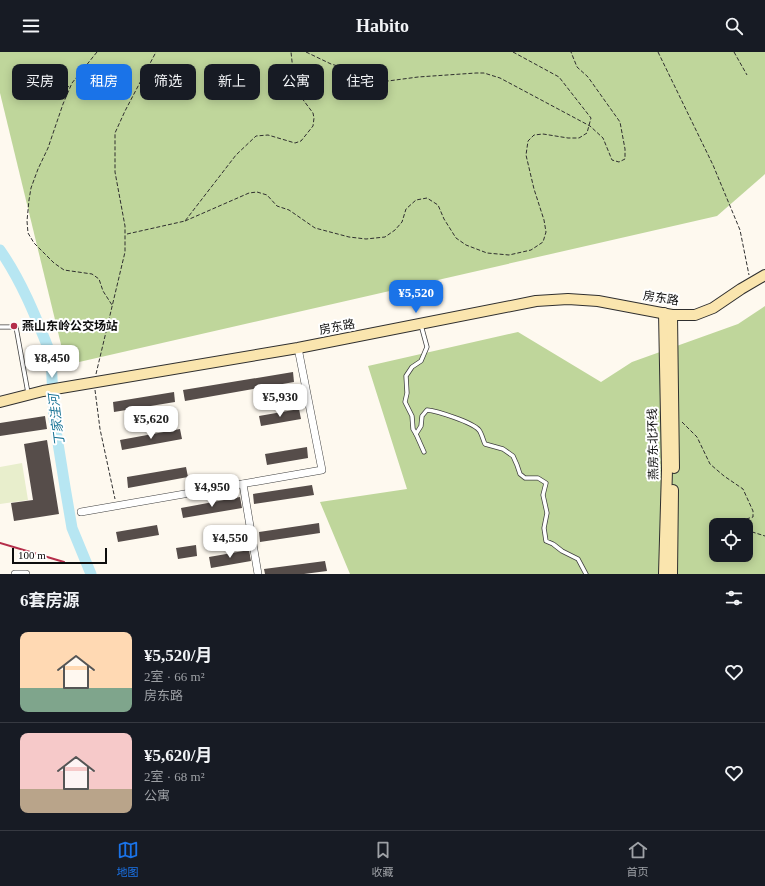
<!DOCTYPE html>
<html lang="zh">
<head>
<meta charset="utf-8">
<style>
	:root { --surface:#171b24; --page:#242831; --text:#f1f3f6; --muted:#9ea1a6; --line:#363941; --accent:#1a73e8 }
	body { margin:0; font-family:"Times New Roman","Noto Sans SC",serif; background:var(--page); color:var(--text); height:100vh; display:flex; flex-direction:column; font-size:15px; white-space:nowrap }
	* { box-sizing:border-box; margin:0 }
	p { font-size:13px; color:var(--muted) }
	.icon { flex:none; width:22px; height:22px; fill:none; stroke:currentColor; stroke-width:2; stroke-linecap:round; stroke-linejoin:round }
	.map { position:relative; height:522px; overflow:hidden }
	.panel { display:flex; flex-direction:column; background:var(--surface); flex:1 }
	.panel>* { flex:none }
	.hud { position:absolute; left:12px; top:12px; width:400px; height:36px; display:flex; gap:8px }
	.controls { position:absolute; left:709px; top:466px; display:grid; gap:8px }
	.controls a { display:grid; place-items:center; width:44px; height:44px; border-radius:8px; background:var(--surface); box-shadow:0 2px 10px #0003; font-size:20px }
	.scale { position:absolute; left:12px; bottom:10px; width:95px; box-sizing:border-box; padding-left:4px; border:2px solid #0d0d0d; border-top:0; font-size:11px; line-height:14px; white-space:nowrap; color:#0d0d0d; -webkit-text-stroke:3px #fff; paint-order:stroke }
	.price { position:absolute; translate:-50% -34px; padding:0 9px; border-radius:8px; background:#fff; color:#222; font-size:13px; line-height:26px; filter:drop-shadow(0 1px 2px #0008) }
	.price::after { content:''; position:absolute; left:50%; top:24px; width:12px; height:9px; margin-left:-6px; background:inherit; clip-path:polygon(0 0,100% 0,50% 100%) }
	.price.on { background:var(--accent); color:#fff }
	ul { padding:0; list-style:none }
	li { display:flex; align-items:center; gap:12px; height:100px; padding:0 20px }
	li+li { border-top:1px solid var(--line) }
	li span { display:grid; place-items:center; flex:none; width:112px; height:80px; border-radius:8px; color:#555 }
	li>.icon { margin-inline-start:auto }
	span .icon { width:48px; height:48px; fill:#fffc; stroke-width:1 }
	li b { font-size:17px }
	h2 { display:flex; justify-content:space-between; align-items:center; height:48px; padding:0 20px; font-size:17px }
	.tag { padding:0 14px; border-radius:8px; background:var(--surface); box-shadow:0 2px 10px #0003; font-size:14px; line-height:36px }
	.tag.on { background:var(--accent); color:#fff }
	header { display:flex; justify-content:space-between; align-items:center; height:52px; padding:0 20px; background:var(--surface); font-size:18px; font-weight:600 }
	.menu { display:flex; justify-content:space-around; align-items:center; height:56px; border-top:1px solid var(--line); background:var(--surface); font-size:11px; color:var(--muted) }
	.menu a { display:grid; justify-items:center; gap:2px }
	.menu .on { color:var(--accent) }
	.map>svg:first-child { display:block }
	.forest { fill:#bfd69b; fill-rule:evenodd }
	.pitch { fill:#e8eecc }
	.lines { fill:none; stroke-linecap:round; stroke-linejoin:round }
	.river { stroke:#b7e6f2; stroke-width:11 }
	.building { fill:#564d4a }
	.service-casing { stroke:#404040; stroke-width:5 }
	.minor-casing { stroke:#404040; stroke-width:8 }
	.secondary-casing { stroke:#2f2f2f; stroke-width:12 }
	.path { stroke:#2f2f2f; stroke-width:1; stroke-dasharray:4 2; stroke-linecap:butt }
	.service { stroke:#fff; stroke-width:3.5 }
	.minor { stroke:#fff; stroke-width:7 }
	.secondary { stroke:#fae5ae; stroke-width:10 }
	.rail { stroke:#b52e4a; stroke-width:2 }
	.poi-dot { fill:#b52e4a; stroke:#fff; stroke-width:1.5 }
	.labels { text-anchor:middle; stroke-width:4; stroke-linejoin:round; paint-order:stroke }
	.street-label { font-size:12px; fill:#0d0d0d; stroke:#fff }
	.poi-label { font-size:12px; font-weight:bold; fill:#0d0d0d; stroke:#fff; text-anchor:start }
	.water-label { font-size:13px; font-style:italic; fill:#1e7798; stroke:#fff }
</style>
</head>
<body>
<header><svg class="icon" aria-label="menu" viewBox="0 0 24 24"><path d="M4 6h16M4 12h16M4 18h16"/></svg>Habito<svg class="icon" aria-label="search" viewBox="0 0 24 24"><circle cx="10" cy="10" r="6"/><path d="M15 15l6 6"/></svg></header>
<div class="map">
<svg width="765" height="522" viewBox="0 0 765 522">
	<rect width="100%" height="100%" fill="#fef9ef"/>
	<g class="forest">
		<path d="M0,0h765v122l-48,42 -651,149 -66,-272z"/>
		<path d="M765,254v268h-415l-30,-72 87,-13 -39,-123 150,-34 83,50 31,-20 106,-38zM716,473h30v30h-30z"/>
	</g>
	<path class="pitch" d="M22,411l6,37 -28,4v-37z"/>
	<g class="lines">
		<path class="river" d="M0,198c22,32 35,65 49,100l2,8 3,60 11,69 7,41 19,46"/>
	</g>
	<g class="building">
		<path d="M293,320l1,10 -109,19 -2,-11z"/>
		<path d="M174,340l1,10 -61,10 -1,-10z"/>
		<path d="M299,357l2,10 -40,7 -2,-10z"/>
		<path d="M45,364l2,13 -47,7v-13z"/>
		<path d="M180,377l2,10 -60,11 -2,-10z"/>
		<path d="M47,388l12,74 -45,7 -3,-18 22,-3 -9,-56z"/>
		<path d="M307,395l1,11 -41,7 -2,-11z"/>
		<path d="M186,415l2,10 -60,11 -1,-11z"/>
		<path d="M312,433l2,10 -60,9 -1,-10z"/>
		<path d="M240,445l2,11 -59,10 -2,-10z"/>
		<path d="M319,471l1,10 -60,9 -1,-10z"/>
		<path d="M157,473l2,10 -41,7 -2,-10z"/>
		<path d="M196,493l1,11 -19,3 -2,-11z"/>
		<path d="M249,498l2,11 -40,7 -2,-11z"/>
		<path d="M325,509l2,10 -23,3h-39l-1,-5z"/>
	</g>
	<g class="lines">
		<g class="service-casing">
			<g id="service">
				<path d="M0,275h16l12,66"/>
				<path d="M416,382l-3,-5 -1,-13 -7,-14 2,-9 -1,-17 6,-9 9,-6 6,-14 -6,-22"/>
				<path d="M424,400l-8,-18 5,-8 1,-10 5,-6c10,1 45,12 52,20 3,4 4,10 6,14l18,5 10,7 4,9 3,9 5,4h13l8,5 -3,12 4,18 -3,15 2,13 7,3 9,7 16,8 8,15"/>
			</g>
		</g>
		<g class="minor-casing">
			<g id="minor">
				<path d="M243,432l15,90"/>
				<path d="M81,460l241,-42 -24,-122"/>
				<path d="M15,522h11"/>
			</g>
		</g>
		<g class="secondary-casing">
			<g id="secondary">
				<path d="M664,261l3,157 -3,104"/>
				<path d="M672,263l2,153"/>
				<path d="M0,350l43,-11 255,-43 238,-47 32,-2 30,2 74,14h23l18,-7 28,-19 24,-14"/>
				<path d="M672,522l1,-84"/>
			</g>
		</g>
		<g class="path">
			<path d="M97,0l-25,31 -9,21 -15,44 -10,21 -7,19 -2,12 -2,21 1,12 6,10 20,20 10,7 28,4 7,5 4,12 9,14"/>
			<path d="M306,0l25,12 57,17 30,-4 58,-4h8l16,5 90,48 13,12 9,22 7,2 6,-3v-10l-5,-27 -32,-45 -11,-10 -6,-15"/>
			<path d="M658,0l55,113 27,65 9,45"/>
			<path d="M734,0l13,23"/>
			<path d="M13,20l57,15"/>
			<path d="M185,169l64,-28 8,-1 10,3 10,11 12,4 26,18 34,9 17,2 19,-2 10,-7 7,-8 4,-13 10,-9 11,-2 11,7 6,14 12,19 10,7 21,8 22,2 22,-5 12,-8 3,-10 -2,-12 -10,-31 -8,-34 2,-14 6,-6 9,-1 25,4h11l8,-5 4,-15 -32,-41 -46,-25"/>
			<path d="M127,182l58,-13 51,-66 20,-19 12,-1 27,8 6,-2 12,-15 1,-8 -1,-5 -18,-24 -4,-37"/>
			<path d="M96,322l29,-122v-26l-10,-54v-39l10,-22 31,-59"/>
			<path d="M95,338l5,39 15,70"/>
			<path d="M682,370l15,15 13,27 14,12 19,13 10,22v6l-10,3 -2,4 1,1"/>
			<path d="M746,478l19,6"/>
		</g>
		<use href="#service" class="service"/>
		<use href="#minor" class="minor"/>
		<use href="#secondary" class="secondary"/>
		<path class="rail" d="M0,491l64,19"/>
	</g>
	<circle class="poi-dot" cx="14" cy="274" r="4"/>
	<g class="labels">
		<g class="street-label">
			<text transform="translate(661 246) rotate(9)" y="4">房东路</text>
			<text transform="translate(337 275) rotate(-11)" y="4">房东路</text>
			<text transform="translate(653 392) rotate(-91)" y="4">燕房东北环线</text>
		</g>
		<g class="poi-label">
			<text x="22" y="278">燕山东岭公交场站</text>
		</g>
		<g class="water-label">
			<text transform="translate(56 368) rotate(-97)" y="5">丁家洼河</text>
		</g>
	</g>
</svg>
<div class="controls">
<a><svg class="icon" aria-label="locate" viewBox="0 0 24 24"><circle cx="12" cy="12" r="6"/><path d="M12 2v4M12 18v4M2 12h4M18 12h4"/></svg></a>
</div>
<div class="scale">100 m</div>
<b class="price on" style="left:416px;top:262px">¥5,520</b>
<b class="price" style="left:52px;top:327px">¥8,450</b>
<b class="price" style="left:280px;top:366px">¥5,930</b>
<b class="price" style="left:151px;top:388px">¥5,620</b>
<b class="price" style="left:212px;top:456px">¥4,950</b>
<b class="price" style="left:230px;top:507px">¥4,550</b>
<div class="hud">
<a class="tag">买房</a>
<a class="tag on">租房</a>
<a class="tag">筛选</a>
<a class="tag">新上</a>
<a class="tag">公寓</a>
<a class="tag">住宅</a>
</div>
</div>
<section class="panel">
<h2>6套房源<svg class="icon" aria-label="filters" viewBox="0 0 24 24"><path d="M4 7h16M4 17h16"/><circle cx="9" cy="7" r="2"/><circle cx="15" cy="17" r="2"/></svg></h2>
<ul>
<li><span style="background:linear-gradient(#ffd9b3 70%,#7fa58c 0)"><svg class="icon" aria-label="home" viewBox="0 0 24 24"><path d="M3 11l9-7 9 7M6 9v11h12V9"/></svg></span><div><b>¥5,520/月</b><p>2室 · 66 m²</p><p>房东路</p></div><svg class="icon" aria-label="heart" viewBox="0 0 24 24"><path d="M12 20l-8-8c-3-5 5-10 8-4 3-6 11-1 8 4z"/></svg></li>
<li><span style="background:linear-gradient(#f6c9c9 70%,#b9a48a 0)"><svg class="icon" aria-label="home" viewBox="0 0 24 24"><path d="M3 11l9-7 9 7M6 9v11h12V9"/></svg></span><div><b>¥5,620/月</b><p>2室 · 68 m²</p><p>公寓</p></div><svg class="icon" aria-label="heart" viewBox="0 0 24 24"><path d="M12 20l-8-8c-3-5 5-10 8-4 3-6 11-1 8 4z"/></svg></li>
</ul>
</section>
<nav class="menu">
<a class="on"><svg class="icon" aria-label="map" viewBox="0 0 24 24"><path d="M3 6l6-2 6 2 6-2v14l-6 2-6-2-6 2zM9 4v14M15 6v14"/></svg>地图</a>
<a><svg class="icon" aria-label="saved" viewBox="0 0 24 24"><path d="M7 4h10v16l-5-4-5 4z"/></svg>收藏</a>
<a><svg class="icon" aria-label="home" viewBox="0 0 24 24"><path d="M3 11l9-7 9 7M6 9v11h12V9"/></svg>首页</a>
</nav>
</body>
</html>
